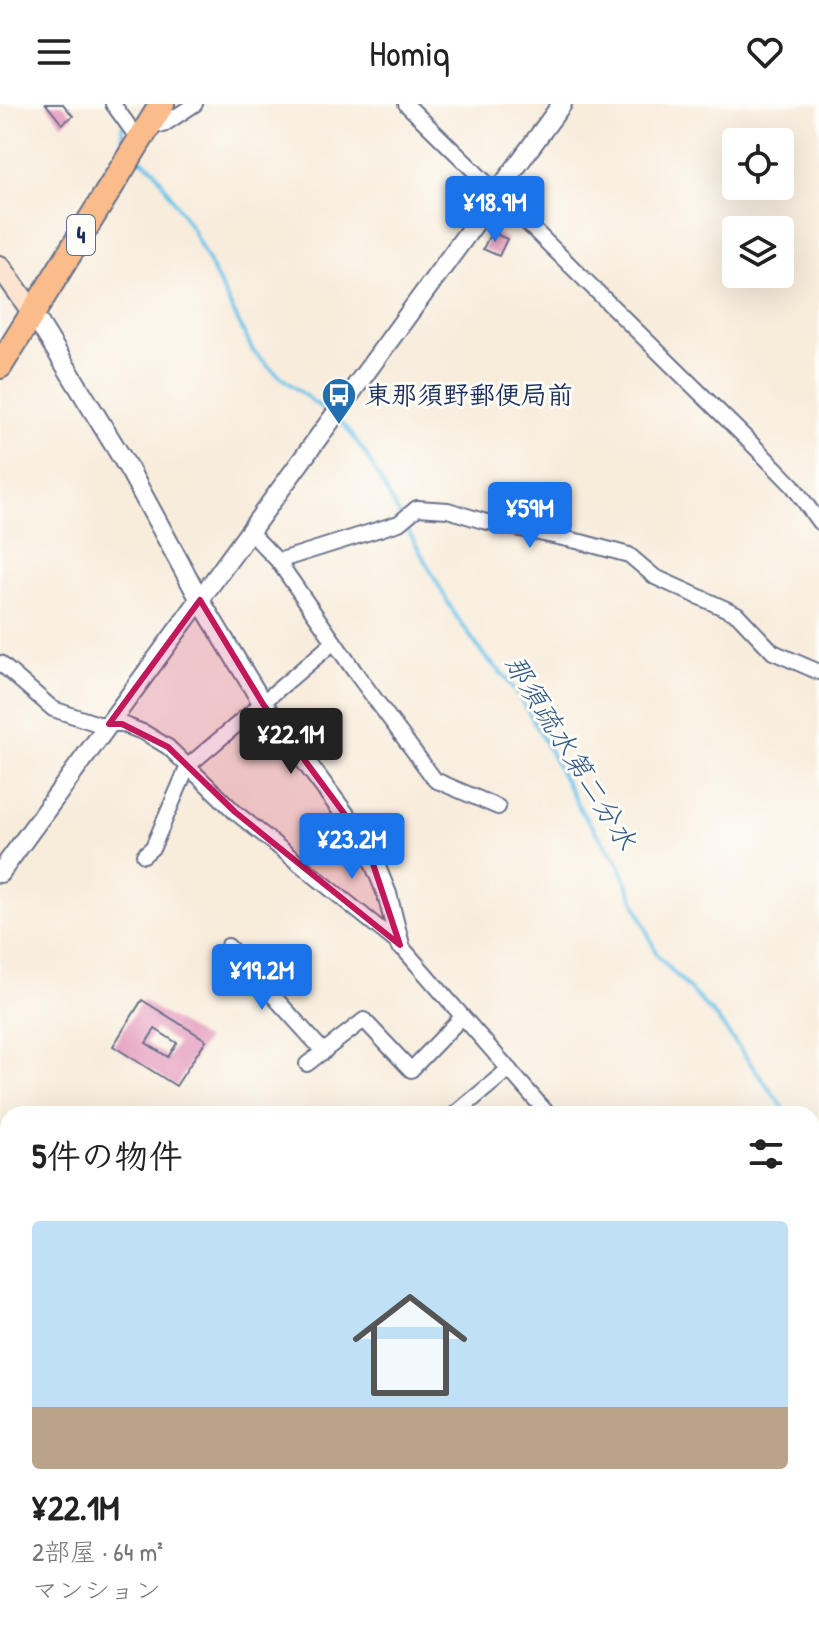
<!DOCTYPE html>
<html lang="ja">
<head>
<meta charset="utf-8">
<style>
	:root { --surface:#fff; --page:#f2f2f2; --text:#222; --muted:#767676; --line:#e0e0e0; --accent:#1a73e8 }
	body { margin:0; font-family:"Patrick Hand","Klee One",sans-serif; background:var(--page); color:var(--text); height:100vh; display:flex; flex-direction:column; font-size:30px; white-space:nowrap }
	* { box-sizing:border-box; margin:0 }
	p { font-size:26px; color:var(--muted) }
	.icon { flex:none; width:44px; height:44px; fill:none; stroke:currentColor; stroke-width:2; stroke-linecap:round; stroke-linejoin:round }
	.map { position:relative; flex:1; overflow:hidden }
	.drawer { position:absolute; left:0px; top:1002px; width:820px; height:538px; display:flex; flex-direction:column; background:var(--surface); border-radius:24px 24px 0 0; box-shadow:0 8px 32px #0002 }
	.drawer>* { flex:none }
	.tools { position:absolute; left:722px; top:24px; display:grid; gap:16px }
	.tools a { display:grid; place-items:center; width:72px; height:72px; border-radius:8px; background:var(--surface); box-shadow:0 8px 32px #0002; font-size:40px }
	.price { position:absolute; translate:-50% -68px; padding:0 18px; border-radius:8px; background:var(--accent); color:#fff; font-size:26px; line-height:52px; filter:drop-shadow(0 2px 4px #0008) }
	.price::after { content:''; position:absolute; left:50%; top:48px; width:24px; height:18px; margin-left:-12px; background:inherit; clip-path:polygon(0 0,100% 0,50% 100%) }
	.price.selected { background:#222; color:#fff }
	ul { padding:0; list-style:none }
	li { display:grid; align-content:center; gap:16px; height:424px; padding:0 32px }
	li+li { border-top:2px solid var(--line) }
	li span { display:grid; place-items:center; height:248px; border-radius:8px; color:#555 }
	li>.icon { margin-inline-start:auto }
	span .icon { width:144px; height:144px; fill:#fffc; stroke-width:1 }
	li b { font-size:34px }
	h2 { display:flex; justify-content:space-between; align-items:center; height:96px; padding:0 32px; font-size:34px }
	header { display:flex; justify-content:space-between; align-items:center; height:104px; padding:0 32px; background:var(--surface); font-size:36px; font-weight:600 }
	.map>svg:first-child { display:block }
	.lines { fill:none; stroke-linecap:round; stroke-linejoin:round }
	.stream { stroke:#6cc2e9; stroke-width:4 }
	.building { fill:#e393ba; fill-rule:evenodd }
	.minor-casing { stroke:#68718a; stroke-width:18 }
	.tertiary-casing { stroke:#68718a; stroke-width:22 }
	.secondary-casing { stroke:#68718a; stroke-width:24 }
	.trunk-casing { stroke:#68718a; stroke-width:28 }
	.minor { stroke:#fff; stroke-width:14 }
	.tertiary { stroke:#fff; stroke-width:18 }
	.secondary { stroke:#fde4d0; stroke-width:20 }
	.trunk { stroke:#f9bc8a; stroke-width:24 }
	.marked { fill:#c2185b; fill-opacity:0.2; stroke:#c2185b; stroke-width:6; stroke-linejoin:round }
	.labels { text-anchor:middle; stroke-width:6; stroke-linejoin:round; paint-order:stroke }
	.shield { fill:#fdfcf7; stroke:#5f6c8c; stroke-width:2 }
	.shield-label { font-size:24px; font-weight:bold; fill:#1b2f5e }
	.poi-label { font-size:26px; font-weight:bold; fill:#1b2f5e; stroke:#fdfcf7; text-anchor:start }
	.water-label { font-size:28px; font-style:italic; fill:#335b88; stroke:#fdfcf7 }
</style>
</head>
<body>
<header><svg class="icon" aria-label="menu" viewBox="0 0 24 24"><path d="M4 6h16M4 12h16M4 18h16"/></svg>Homiq<svg class="icon" aria-label="heart" viewBox="0 0 24 24"><path d="M12 20l-8-8c-3-5 5-10 8-4 3-6 11-1 8 4z"/></svg></header>
<div class="map">
<svg width="819" height="1539" viewBox="0 0 819 1539">
	<rect width="100%" height="100%" fill="#fdfcf7"/>
	<filter id="ink" filterUnits="userSpaceOnUse"><feTurbulence type="fractalNoise" baseFrequency=".0125" numOctaves="2"/><feDisplacementMap in="SourceGraphic" scale="16" xChannelSelector="R" yChannelSelector="G"/><feConvolveMatrix kernelMatrix="1 2 1 2 8 2 1 2 1" color-interpolation-filters="sRGB"/></filter>
	<filter id="wash" filterUnits="userSpaceOnUse"><feTurbulence type="fractalNoise" baseFrequency=".006" numOctaves="4" result="noise"/><feDisplacementMap in="SourceGraphic" scale="32" xChannelSelector="R" yChannelSelector="G"/><feGaussianBlur stdDeviation="1.8" result="paint"/><feColorMatrix in="noise" values="0 0 0 0 0 0 0 0 0 0 0 0 0 0 0 0 0 1.4 0 .05"/><feComposite in="paint" operator="in"/></filter>
	<g filter="url(#wash)">
		<rect width="100%" height="100%" fill="#f8ecdb"/>
		<g class="lines">
			<g class="stream">
				<path d="M122,22l1,22"/>
				<path d="M137,53l17,12 38,60 61,122 18,18 58,45"/>
				<path d="M336,315l10,8 19,26 89,160 28,40 24,25 25,38 51,97 36,49 39,93 60,63 71,96"/>
				<path d="M812,1056l7,13"/>
			</g>
		</g>
		<g id="blocks">
			<g class="building">
				<path d="M46,0h17l10,12 -11,8z"/>
				<path d="M491,128l16,7 -8,17 -16,-7z"/>
				<path d="M142,896l64,40 -30,46 -63,-40zM155,925l22,14 -9,14 -22,-14z"/>
				<path d="M83,1532h13l18,7h-33z"/>
			</g>
		</g>
	</g>
	<g filter="url(#ink)">
		<use href="#blocks" fill-opacity="0" stroke="#68718a" stroke-width="2"/>
		<g class="lines">
			<g class="minor-casing">
				<g id="minor">
					<path d="M113,0l18,25 12,7"/>
					<path d="M406,0l349,343 38,39 26,36"/>
					<path d="M152,17l11,4 32,-21"/>
					<path d="M249,427l29,30 121,-38 18,-15 31,2 35,11 98,21 48,13 26,22 82,37 36,38 46,20"/>
					<path d="M278,457l77,111 80,108 63,27"/>
					<path d="M0,559l53,46 45,15h24l23,9 23,14 67,65 165,133 148,169"/>
					<path d="M144,751l9,-8 35,-81 146,-124"/>
					<path d="M228,842l96,106"/>
					<path d="M307,960l57,-44 47,50 51,-53"/>
					<path d="M455,1010l54,-45"/>
					<path d="M812,1266l7,5"/>
					<path d="M0,1342l8,9"/>
					<path d="M138,1532l20,7"/>
					<path d="M371,1532l10,7"/>
					<path d="M652,1532l17,7"/>
				</g>
			</g>
			<g class="tertiary-casing">
				<g id="tertiary">
					<path d="M33,209l97,158 70,129 63,104 103,139 21,51 13,51"/>
					<path d="M0,769l562,-769"/>
					<path d="M0,1496l8,12"/>
					<path d="M24,1532l6,7"/>
				</g>
			</g>
			<g class="secondary-casing">
				<path id="secondary" d="M0,162l33,47"/>
			</g>
			<g class="trunk-casing">
				<path id="trunk" d="M0,262l162,-262"/>
			</g>
			<use href="#minor" class="minor"/>
			<use href="#tertiary" class="tertiary"/>
			<use href="#secondary" class="secondary"/>
			<use href="#trunk" class="trunk"/>
		</g>
	</g>
	<path class="marked" d="M200,496l63,104 103,139 34,102 -165,-133 -67,-65 -46,-23h-13z"/>
	<defs>
		<g id="bus-pin" transform="scale(1.8)"><path d="M0 17L-7.5 6A9.5 9.5 0 1 1 7.5 6Z" fill="#1f6fb2" stroke="#fdfcf7"/><path d="M-5-6H5V4H4V6H2V4H-2V6H-4V4H-5ZM-3.5-4V0h7V-4ZM-3.5 1.2v1.5H-2V1.2ZM2 1.2v1.5H3.5V1.2Z" fill="#fff"/></g>
	</defs>
	<g fill-rule="evenodd">
		<use href="#bus-pin" x="339" y="291"/>
	</g>
	<g class="labels">
		<rect class="shield" x="67" y="111" width="28" height="40" rx="6"/>
		<g class="shield-label">
			<text x="81" y="139">4</text>
		</g>
		<g class="poi-label">
			<text x="365" y="300">東那須野郵便局前</text>
		</g>
		<g class="water-label">
			<text transform="translate(571 648) rotate(58)" y="10">那須疏水第二分水</text>
		</g>
	</g>
</svg>
<div class="tools">
<a><svg class="icon" aria-label="locate" viewBox="0 0 24 24"><circle cx="12" cy="12" r="6"/><path d="M12 2v4M12 18v4M2 12h4M18 12h4"/></svg></a>
<a><svg class="icon" aria-label="layers" viewBox="0 0 24 24"><path d="M12 4l9 5-9 5-9-5zM3 14l9 5 9-5"/></svg></a>
</div>
<b class="price" style="left:495px;top:140px">¥18.9M</b>
<b class="price" style="left:530px;top:446px">¥59M</b>
<b class="price selected" style="left:291px;top:672px">¥22.1M</b>
<b class="price" style="left:352px;top:777px">¥23.2M</b>
<b class="price" style="left:262px;top:908px">¥19.2M</b>
<section class="drawer">
<h2>5件の物件<svg class="icon" aria-label="filters" viewBox="0 0 24 24"><path d="M4 7h16M4 17h16"/><circle cx="9" cy="7" r="2"/><circle cx="15" cy="17" r="2"/></svg></h2>
<ul>
<li><span style="background:linear-gradient(#bfe0f5 75%,#b9a48a 0)"><svg class="icon" aria-label="home" viewBox="0 0 24 24"><path d="M3 11l9-7 9 7M6 9v11h12V9"/></svg></span><div><b>¥22.1M</b><p>2部屋 · 64 m²</p><p>マンション</p></div></li>
</ul>
</section>
</div>
</body>
</html>
